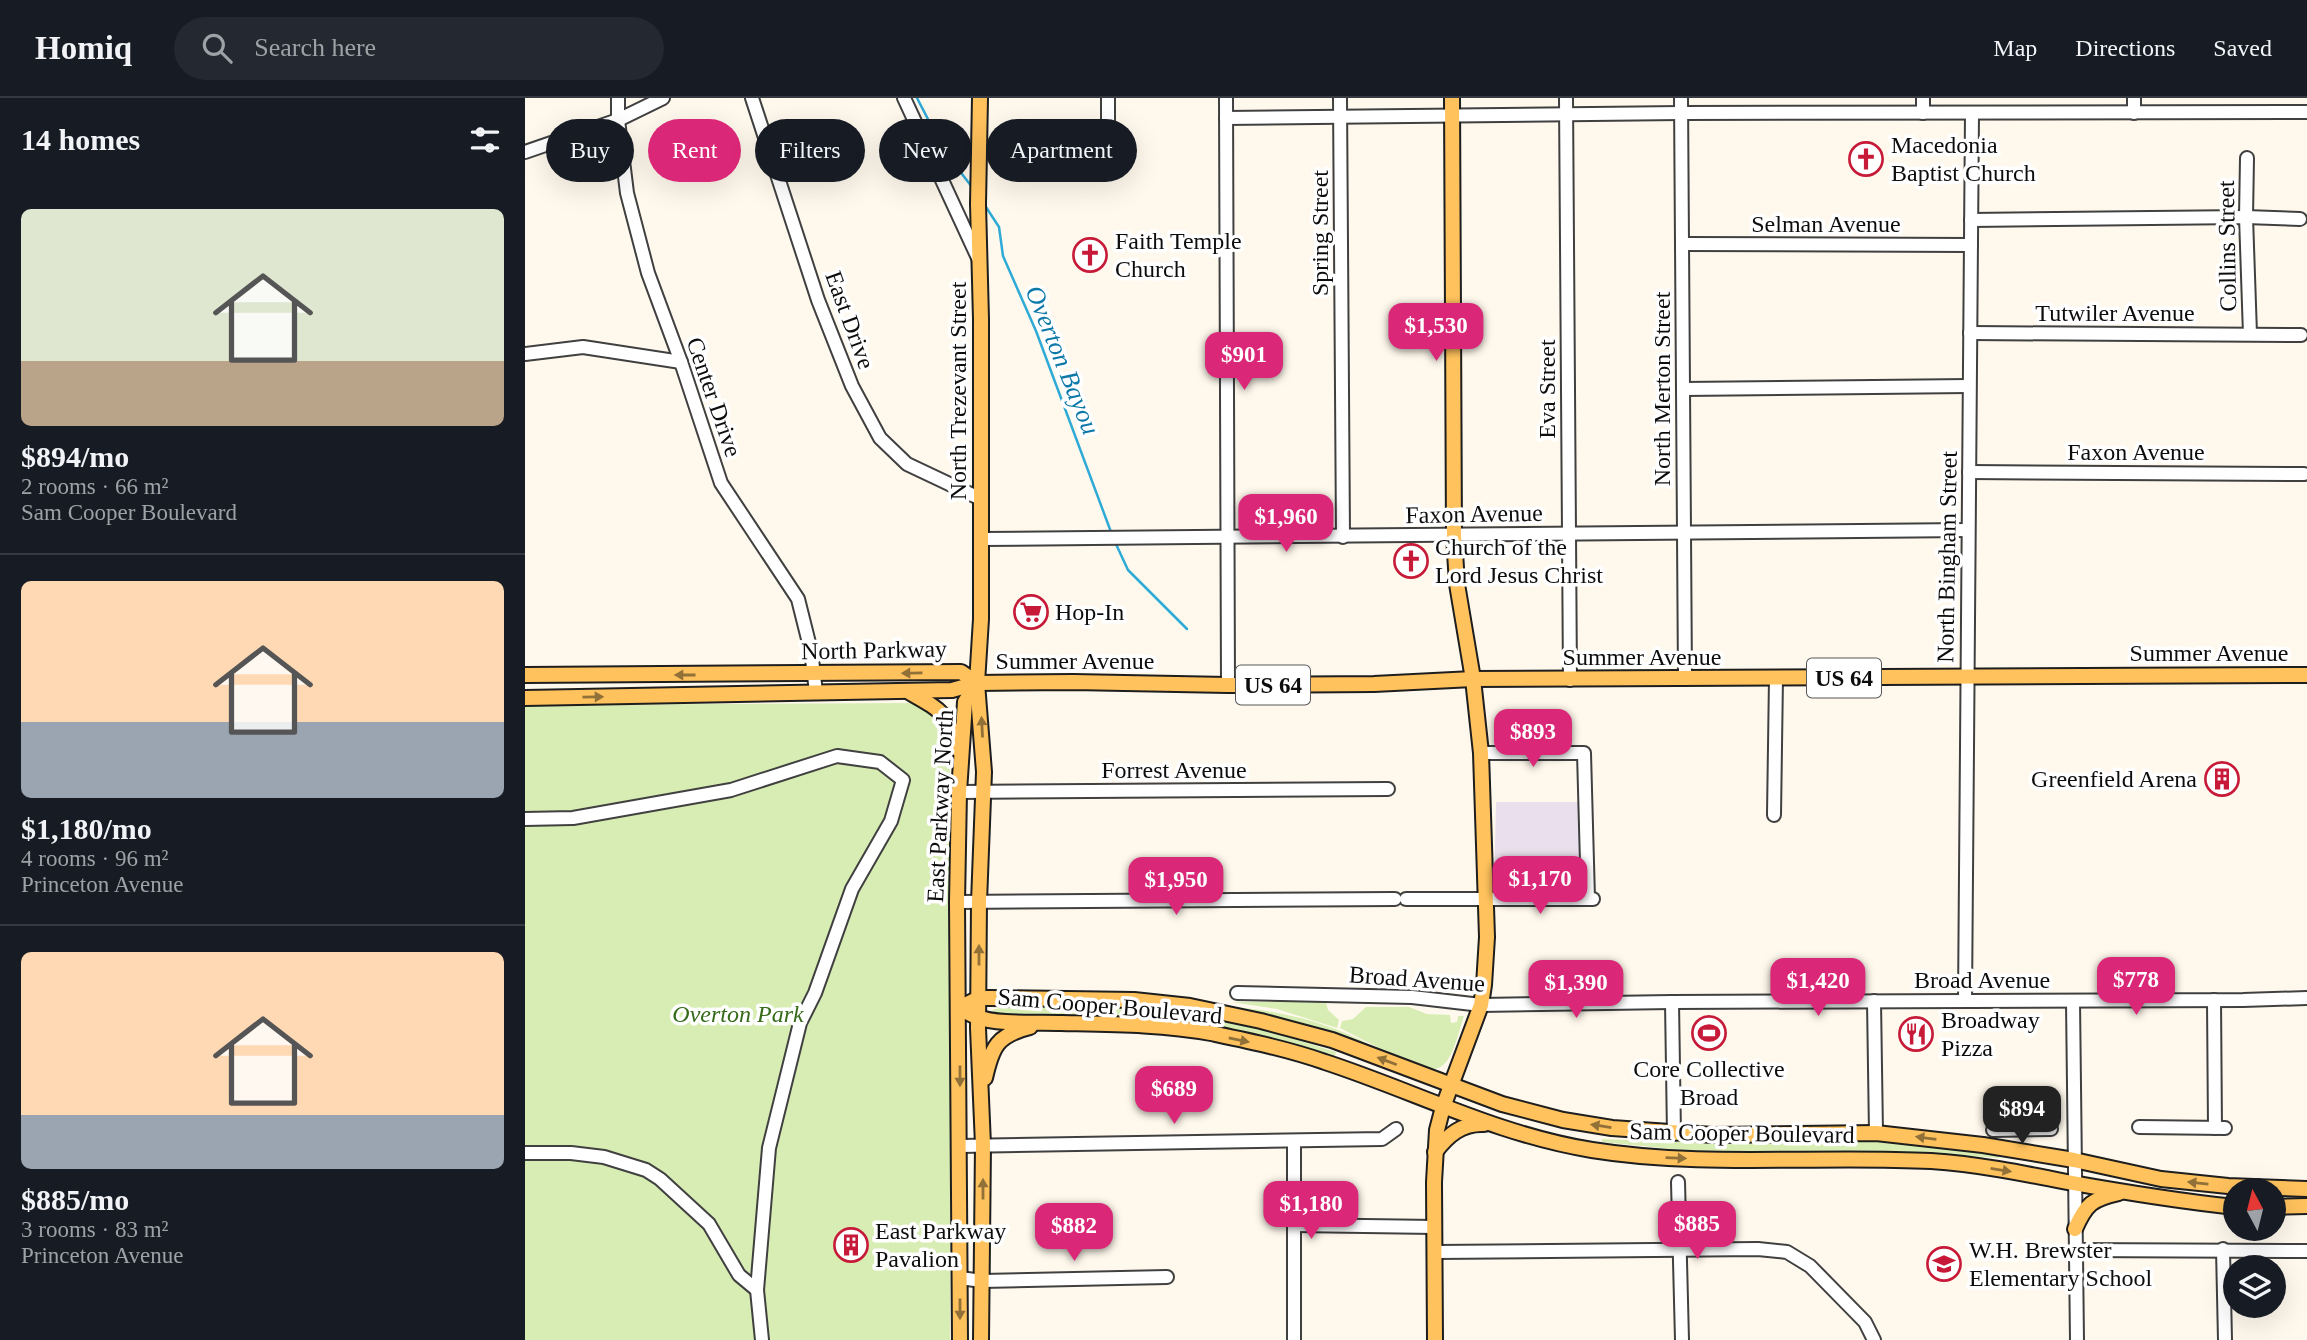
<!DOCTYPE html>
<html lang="en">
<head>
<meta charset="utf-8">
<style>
	:root { --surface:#171b24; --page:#242831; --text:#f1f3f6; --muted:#9ea1a6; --line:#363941; --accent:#db2777 }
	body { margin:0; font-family:"Times New Roman",serif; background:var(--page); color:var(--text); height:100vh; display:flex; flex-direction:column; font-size:26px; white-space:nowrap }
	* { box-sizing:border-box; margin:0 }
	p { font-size:23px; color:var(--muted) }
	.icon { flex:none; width:38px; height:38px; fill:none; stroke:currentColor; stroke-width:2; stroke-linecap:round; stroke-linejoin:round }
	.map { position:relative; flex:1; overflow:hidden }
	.details { display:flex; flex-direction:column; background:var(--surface); width:525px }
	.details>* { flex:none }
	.banner { position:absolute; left:21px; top:21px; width:665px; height:63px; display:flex; gap:14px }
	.needle { width:46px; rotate:353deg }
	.controls { position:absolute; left:1698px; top:1080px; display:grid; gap:14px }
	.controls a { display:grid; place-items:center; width:63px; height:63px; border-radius:50%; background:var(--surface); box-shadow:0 7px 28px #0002; font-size:35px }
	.price { position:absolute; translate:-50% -60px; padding:0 16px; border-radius:14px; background:var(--accent); color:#fff; font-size:23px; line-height:46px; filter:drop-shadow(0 2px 4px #0008) }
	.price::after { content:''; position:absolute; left:50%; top:42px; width:21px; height:16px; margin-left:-10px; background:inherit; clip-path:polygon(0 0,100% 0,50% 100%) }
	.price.on { background:#222; color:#fff }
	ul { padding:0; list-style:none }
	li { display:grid; align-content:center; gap:14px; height:371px; padding:0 21px }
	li+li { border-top:2px solid var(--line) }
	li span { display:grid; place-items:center; height:217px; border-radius:10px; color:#555 }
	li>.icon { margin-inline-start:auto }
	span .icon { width:126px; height:126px; fill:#fffc; stroke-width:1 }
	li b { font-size:30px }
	h2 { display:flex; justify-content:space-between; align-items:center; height:84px; padding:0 21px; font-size:30px }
	.pill { padding:0 24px; border-radius:32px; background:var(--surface); box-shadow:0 7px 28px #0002; font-size:24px; line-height:63px }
	.pill.on { background:var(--accent); color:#fff }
	header { display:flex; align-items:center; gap:42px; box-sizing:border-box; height:98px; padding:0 35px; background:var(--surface); border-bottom:2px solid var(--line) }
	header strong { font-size:33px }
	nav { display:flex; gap:38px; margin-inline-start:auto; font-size:24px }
	.search { width:490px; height:63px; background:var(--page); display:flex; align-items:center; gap:18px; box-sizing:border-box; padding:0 24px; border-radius:38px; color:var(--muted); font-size:26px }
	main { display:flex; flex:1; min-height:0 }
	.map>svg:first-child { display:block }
	.industrial { fill:#eae0ed }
	.green { fill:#d8edb3 }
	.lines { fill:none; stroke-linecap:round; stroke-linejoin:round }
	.stream { stroke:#2eaad7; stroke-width:2.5 }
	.minor-casing { stroke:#404040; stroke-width:16 }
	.major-casing { stroke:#1e1e1e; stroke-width:18 }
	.minor { stroke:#fff; stroke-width:12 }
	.major { stroke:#ffc25d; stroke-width:14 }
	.oneway { fill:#927139 }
	.labels { text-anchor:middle; stroke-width:7; stroke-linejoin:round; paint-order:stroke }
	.shield { fill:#fff; stroke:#565656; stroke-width:2 }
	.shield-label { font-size:23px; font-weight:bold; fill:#0d0d0d }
	.poi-label { font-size:24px; fill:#0d0d0d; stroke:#fff; text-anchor:start }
	.street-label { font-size:24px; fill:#0d0d0d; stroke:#fff }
	.park-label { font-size:24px; font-style:italic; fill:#346a18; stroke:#fff }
	.water-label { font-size:26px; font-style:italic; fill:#0d79a8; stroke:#fff }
</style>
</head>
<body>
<header>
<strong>Homiq</strong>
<div class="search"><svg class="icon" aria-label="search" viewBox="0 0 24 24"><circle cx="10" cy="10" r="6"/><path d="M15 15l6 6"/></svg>Search here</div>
<nav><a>Map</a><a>Directions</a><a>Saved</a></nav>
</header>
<main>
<section class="details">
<h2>14 homes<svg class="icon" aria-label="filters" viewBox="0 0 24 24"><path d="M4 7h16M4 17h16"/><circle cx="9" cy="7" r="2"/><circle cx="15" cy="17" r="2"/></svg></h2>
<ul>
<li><span style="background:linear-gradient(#dfe7d0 70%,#b9a48a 0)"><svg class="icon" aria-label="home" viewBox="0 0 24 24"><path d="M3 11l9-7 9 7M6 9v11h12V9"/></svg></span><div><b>$894/mo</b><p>2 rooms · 66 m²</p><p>Sam Cooper Boulevard</p></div></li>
<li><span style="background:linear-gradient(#ffd9b3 65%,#9aa5b1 0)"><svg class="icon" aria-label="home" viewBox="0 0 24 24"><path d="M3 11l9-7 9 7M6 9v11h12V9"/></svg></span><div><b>$1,180/mo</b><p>4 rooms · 96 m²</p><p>Princeton Avenue</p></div></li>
<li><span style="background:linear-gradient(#ffd9b3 75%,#9aa5b1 0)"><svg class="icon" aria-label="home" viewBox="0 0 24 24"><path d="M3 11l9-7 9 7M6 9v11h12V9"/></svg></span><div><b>$885/mo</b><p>3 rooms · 83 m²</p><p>Princeton Avenue</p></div></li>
</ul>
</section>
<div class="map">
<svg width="1782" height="1242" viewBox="0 0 1782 1242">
	<rect width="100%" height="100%" fill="#fff9ed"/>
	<path class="industrial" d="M971,704h83l2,87 -10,6 -75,-1 -2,-6z"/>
	<g class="green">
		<path d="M390,605l10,2 23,25 3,71 -1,539h-425v-635z"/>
		<path d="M707,904h94l2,8 11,10 -2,8 -60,-19z"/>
		<path d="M537,907c45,1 89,2 134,9 48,8 94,24 140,38l-1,4c-83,-23 -168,-39 -254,-40 -20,-1 -77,7 -89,-6l16,-4z"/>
		<path d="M709,909c49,4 102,17 145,43l-88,-28z"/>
		<path d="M841,909h43l18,7 23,1 1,8 6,-1 1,-6h6c-6,16 -13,59 -34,52l-51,-20 -39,-20 2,-7 11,-2z"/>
		<path d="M1077,1041l104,4 133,-3 55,2 106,12 -1,4 -87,-6h-210l-100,-10z"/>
	</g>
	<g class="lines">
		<g class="stream">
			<path d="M392,0l28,54 27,35"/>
			<path d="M459,106l15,23 4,29 33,75 75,201"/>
			<path d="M590,444l13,28 59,59"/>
		</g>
		<g class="minor-casing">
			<g id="minor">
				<path d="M93,0v22l9,73 21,80 33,89 40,121 77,116 13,52 5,41"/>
				<path d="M227,0l66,202 34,86 28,52 27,26 74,35"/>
				<path d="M379,0l75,162"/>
				<path d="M583,0v66"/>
				<path d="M701,0l2,587"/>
				<path d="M815,0l3,439"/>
				<path d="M1041,0l4,582"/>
				<path d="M1156,0l4,581"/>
				<path d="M1398,0v15"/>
				<path d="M1609,0v15"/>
				<path d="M701,20l455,-5 626,-1"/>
				<path d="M0,54l93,-32 45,-22"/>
				<path d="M1722,60l-1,59 4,117"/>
				<path d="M1446,122l275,-3 54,2"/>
				<path d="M1157,146l289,1"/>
				<path d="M1445,235l331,2"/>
				<path d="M0,256l58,-7 98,15"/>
				<path d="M1158,291l286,-3"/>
				<path d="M1444,374l335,2"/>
				<path d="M456,441l987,-9"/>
				<path d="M956,655h103l4,146"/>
				<path d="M434,694l429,-3"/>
				<path d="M1249,717l2,-137"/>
				<path d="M0,721l48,-1 158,-28 106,-34 43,6 23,18 -12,41 -39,68 -37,104 -15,30 -31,125 -12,142 5,50"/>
				<path d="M881,801h187"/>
				<path d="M432,804l438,-3"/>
				<path d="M712,895l175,4 69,8 191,-3 571,-2 64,-2"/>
				<path d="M1689,902l1,128"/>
				<path d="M1349,903l2,132"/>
				<path d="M1440,903l7,-888"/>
				<path d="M1548,903l4,339"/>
				<path d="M1147,904l2,132"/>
				<path d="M1614,1029l86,1"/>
				<path d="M1468,1032l58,-1"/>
				<path d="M769,1044v198"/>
				<path d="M435,1048l422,-7 14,-10"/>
				<path d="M0,1055h46l33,4 42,13 14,9 49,45 30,51 18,15"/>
				<path d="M1153,1084l4,158"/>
				<path d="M769,1127l141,2"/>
				<path d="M1698,1151l2,91"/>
				<path d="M1550,1152l232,1"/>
				<path d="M911,1154l322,-3 29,3 23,14 55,56 9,18"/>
				<path d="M435,1180l22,3 185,-4"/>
			</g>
		</g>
		<g class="major-casing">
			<g id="major">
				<path d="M455,0l-2,106 3,115v300l-4,64 7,89 -5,130 -1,126 5,117 -2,195"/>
				<path d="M0,577l436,-3 16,11"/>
				<path d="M384,594c35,20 37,20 50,58"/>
				<path d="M0,600l427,-8 25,-7 96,-1 155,3 146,-1 99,-5 834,-4"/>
				<path d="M434,910l20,-10h12l143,2 56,6 71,15 71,19 170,64 61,16 49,8 101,7 163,-2 107,12 91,15 87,19 67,7 79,3"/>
				<path d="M434,910c6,3 12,7 18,9 21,8 60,5 84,6 50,1 101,1 150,10 38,8 77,16 114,29 89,29 173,73 267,88 112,18 226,5 339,11 46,3 91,12 136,21 56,10 111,19 168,25"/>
				<path d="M460,980c7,-31 12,-43 45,-51"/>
				<path d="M910,1054c13,-17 27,-29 49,-28"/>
				<path d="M1748,1109l34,-1"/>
				<path d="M1550,1131c11,-25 17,-30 44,-36"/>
				<path d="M435,1242l-3,-438 2,-110 6,-90 12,-19"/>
				<path d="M910,1242l-1,-158 3,-52 6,-23 38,-102 3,-20 3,-48 -6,-184 -8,-74 -16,-95 -3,-48 -2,-438"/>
			</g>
		</g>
		<use href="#minor" class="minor"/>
		<use href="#major" class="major"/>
	</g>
	<defs><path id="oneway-solid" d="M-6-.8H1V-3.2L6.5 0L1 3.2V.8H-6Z" transform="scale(1.75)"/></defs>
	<g class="oneway">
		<use href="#oneway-solid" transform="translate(387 575) rotate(179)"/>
		<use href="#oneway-solid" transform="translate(160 577) rotate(180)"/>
		<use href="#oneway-solid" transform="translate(68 599) rotate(-1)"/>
		<use href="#oneway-solid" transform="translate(457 629) rotate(-93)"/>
		<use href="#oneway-solid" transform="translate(454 857) rotate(-90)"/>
		<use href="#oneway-solid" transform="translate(714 942) rotate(12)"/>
		<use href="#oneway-solid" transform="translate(862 963) rotate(-159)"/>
		<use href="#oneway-solid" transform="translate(435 978) rotate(90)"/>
		<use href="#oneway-solid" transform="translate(1076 1028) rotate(-171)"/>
		<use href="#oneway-solid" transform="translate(1401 1040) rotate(-173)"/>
		<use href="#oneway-solid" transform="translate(1151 1060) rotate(2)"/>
		<use href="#oneway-solid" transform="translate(1476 1072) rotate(9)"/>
		<use href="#oneway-solid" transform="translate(1673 1085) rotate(-174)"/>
		<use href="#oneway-solid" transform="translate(458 1091) rotate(-90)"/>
		<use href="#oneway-solid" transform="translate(435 1211) rotate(90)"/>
	</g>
	<defs>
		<g id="church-ring" transform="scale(1.75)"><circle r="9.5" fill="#fff" stroke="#c71a39" stroke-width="1.5"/><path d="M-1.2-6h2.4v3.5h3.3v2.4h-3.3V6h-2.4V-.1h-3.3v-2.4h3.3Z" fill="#c71a39"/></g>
		<g id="supermarket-ring" transform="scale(1.75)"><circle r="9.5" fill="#fff" stroke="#c71a39" stroke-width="1.5"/><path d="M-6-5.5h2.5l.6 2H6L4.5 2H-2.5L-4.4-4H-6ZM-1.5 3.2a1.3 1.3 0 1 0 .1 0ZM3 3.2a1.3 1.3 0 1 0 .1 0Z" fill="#c71a39"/></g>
		<g id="building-ring" transform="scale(1.75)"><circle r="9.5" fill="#fff" stroke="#c71a39" stroke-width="1.5"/><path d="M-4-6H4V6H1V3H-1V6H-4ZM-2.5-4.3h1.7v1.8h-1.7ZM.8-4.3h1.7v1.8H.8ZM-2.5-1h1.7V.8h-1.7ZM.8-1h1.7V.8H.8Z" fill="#c71a39"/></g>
		<g id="stadium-ring" transform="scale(1.75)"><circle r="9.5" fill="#fff" stroke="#c71a39" stroke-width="1.5"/><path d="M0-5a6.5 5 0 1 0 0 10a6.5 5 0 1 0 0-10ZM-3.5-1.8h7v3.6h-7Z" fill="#c71a39"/></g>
		<g id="restaurant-ring" transform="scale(1.75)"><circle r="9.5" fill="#fff" stroke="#c71a39" stroke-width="1.5"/><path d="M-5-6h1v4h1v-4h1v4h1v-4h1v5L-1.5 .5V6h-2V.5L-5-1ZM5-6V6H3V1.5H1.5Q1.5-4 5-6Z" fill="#c71a39"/></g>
		<g id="school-ring" transform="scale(1.75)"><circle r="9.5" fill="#fff" stroke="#c71a39" stroke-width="1.5"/><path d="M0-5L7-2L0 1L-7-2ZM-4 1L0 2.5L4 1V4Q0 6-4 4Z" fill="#c71a39"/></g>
	</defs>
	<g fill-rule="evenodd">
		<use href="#church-ring" x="1341" y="61"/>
		<use href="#church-ring" x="565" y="157"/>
		<use href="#church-ring" x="886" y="463"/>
		<use href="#supermarket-ring" x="506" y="514"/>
		<use href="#building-ring" x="1697" y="681"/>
		<use href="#stadium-ring" x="1184" y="935"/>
		<use href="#restaurant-ring" x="1391" y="936"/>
		<use href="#building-ring" x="326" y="1147"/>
		<use href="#school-ring" x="1419" y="1166"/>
	</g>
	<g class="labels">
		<g class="shield">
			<rect x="1282" y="560.5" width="74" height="39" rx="5"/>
			<rect x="711" y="567.5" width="74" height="39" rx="5"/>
		</g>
		<g class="shield-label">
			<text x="1319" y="588">US 64</text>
			<text x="748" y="595">US 64</text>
		</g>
		<g class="poi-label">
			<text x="1366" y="55">Macedonia<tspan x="1366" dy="28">Baptist Church</tspan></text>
			<text x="590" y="151">Faith Temple<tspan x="590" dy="28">Church</tspan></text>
			<text x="910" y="457">Church of the<tspan x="910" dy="28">Lord Jesus Christ</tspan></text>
			<text x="530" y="522">Hop-In</text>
			<text x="1672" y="689" text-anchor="end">Greenfield Arena</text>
			<text x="1416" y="930">Broadway<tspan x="1416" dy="28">Pizza</tspan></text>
			<text x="1184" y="979" text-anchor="middle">Core Collective<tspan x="1184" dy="28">Broad</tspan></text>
			<text x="350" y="1141">East Parkway<tspan x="350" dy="28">Pavalion</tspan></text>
			<text x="1444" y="1160">W.H. Brewster<tspan x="1444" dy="28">Elementary School</tspan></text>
		</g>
		<g class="street-label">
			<text x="1301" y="134">Selman Avenue</text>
			<text transform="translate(795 135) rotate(-90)" y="8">Spring Street</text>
			<text transform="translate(1702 148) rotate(-91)" y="8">Collins Street</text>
			<text x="1590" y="223">Tutwiler Avenue</text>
			<text transform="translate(325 222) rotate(70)" y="8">East Drive</text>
			<text transform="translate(1022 291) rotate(-90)" y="8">Eva Street</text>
			<text transform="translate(1137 291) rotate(-90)" y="8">North Merton Street</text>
			<text transform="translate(433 293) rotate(-90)" y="8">North Trezevant Street</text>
			<text transform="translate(189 299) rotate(71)" y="8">Center Drive</text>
			<text x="1611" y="362">Faxon Avenue</text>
			<text transform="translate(949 416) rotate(-1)" y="8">Faxon Avenue</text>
			<text transform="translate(1422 459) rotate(-89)" y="8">North Bingham Street</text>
			<text transform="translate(349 552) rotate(-1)" y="8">North Parkway</text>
			<text x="1684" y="563">Summer Avenue</text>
			<text x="1117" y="567">Summer Avenue</text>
			<text x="550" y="571">Summer Avenue</text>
			<text x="649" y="680">Forrest Avenue</text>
			<text transform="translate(415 708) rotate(-87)" y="8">East Parkway North</text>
			<text transform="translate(892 881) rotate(4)" y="8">Broad Avenue</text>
			<text x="1457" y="890">Broad Avenue</text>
			<text transform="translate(585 908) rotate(5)" y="8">Sam Cooper Boulevard</text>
			<text transform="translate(1217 1035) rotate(1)" y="8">Sam Cooper Boulevard</text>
		</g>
		<g class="park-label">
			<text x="213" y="924">Overton Park</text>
		</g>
		<g class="water-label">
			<text transform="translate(538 262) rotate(68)" y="9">Overton Bayou</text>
		</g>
	</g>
</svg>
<div class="controls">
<a><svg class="needle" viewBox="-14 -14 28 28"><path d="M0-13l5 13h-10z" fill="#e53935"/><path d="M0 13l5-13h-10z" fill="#9ea1a6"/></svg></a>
<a><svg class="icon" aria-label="layers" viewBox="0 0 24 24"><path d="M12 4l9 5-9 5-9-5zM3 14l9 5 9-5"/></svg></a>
</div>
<b class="price" style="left:911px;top:265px">$1,530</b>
<b class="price" style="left:719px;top:294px">$901</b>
<b class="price" style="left:761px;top:456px">$1,960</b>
<b class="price" style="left:1008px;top:671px">$893</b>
<b class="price" style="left:1015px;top:818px">$1,170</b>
<b class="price" style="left:651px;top:819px">$1,950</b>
<b class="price" style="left:1611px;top:919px">$778</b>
<b class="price" style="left:1293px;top:920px">$1,420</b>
<b class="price" style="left:1051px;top:922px">$1,390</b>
<b class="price" style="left:649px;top:1028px">$689</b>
<b class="price on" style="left:1497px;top:1048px">$894</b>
<b class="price" style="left:786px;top:1143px">$1,180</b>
<b class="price" style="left:1172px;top:1163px">$885</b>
<b class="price" style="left:549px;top:1165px">$882</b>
<div class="banner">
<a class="pill">Buy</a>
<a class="pill on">Rent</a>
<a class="pill">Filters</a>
<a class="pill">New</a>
<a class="pill">Apartment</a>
</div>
</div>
</main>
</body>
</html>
